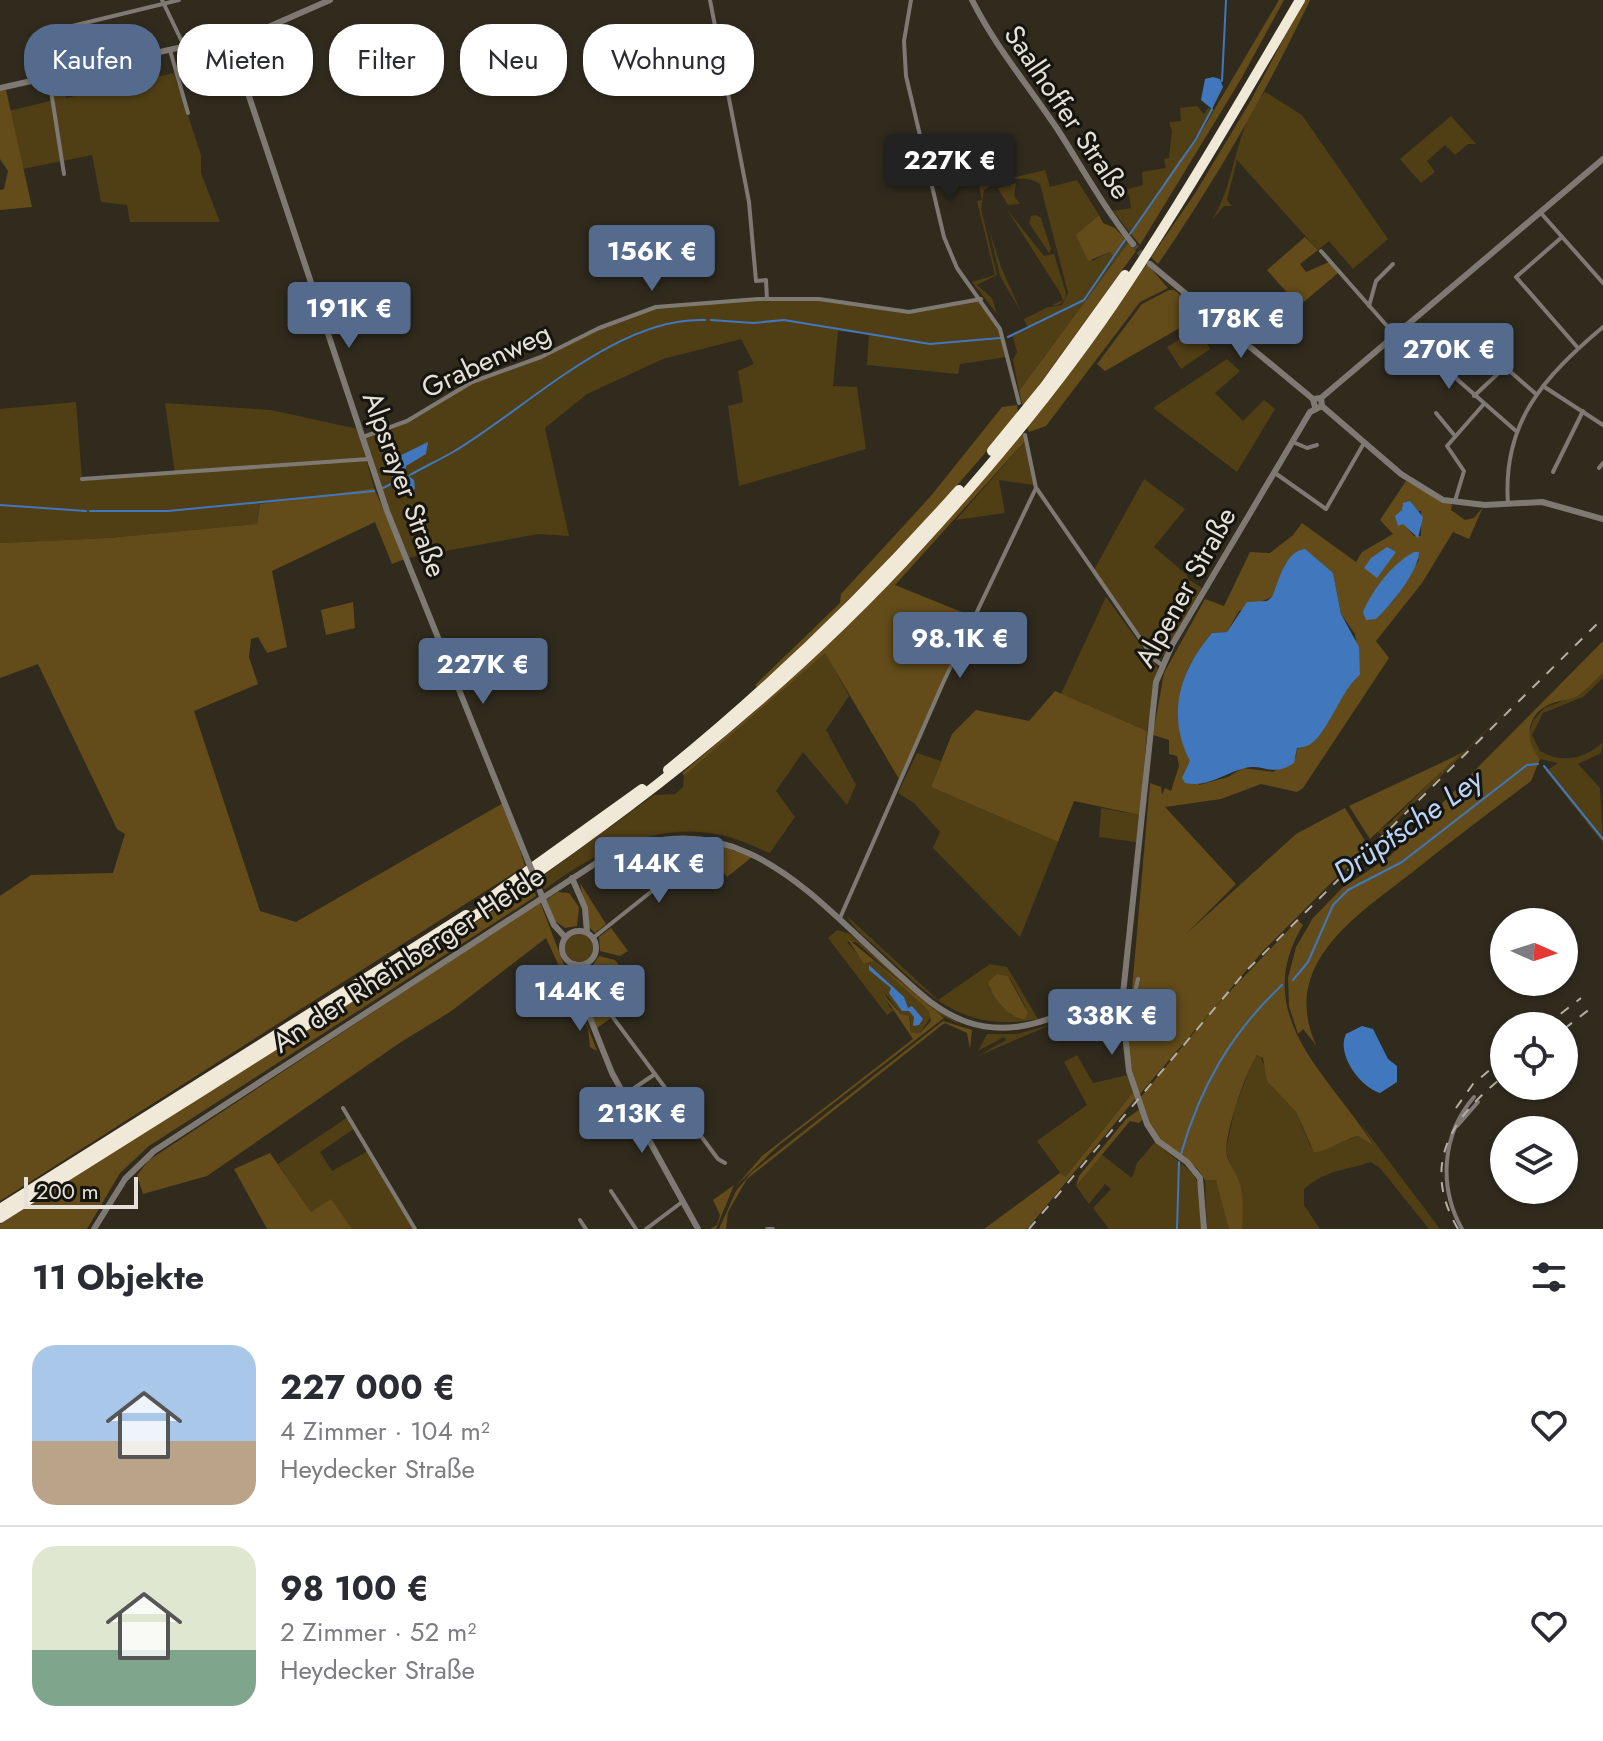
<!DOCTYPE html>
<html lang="de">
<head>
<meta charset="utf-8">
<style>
	:root { --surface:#fff; --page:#f7f7f7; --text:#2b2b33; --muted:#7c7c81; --line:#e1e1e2; --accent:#556b8d }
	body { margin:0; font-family:Jost,sans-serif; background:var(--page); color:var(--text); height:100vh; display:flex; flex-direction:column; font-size:30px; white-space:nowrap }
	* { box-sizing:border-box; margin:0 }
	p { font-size:26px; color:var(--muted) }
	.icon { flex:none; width:44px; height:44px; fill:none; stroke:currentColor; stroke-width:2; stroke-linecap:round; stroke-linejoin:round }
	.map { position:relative; height:1229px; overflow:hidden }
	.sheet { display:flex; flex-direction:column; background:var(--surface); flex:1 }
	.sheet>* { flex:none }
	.guide { position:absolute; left:24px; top:24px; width:800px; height:72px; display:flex; gap:16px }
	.needle { width:52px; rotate:93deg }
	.buttons { position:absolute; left:1490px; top:908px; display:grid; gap:16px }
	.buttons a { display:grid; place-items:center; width:88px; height:88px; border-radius:50%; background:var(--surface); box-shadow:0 2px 6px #0004; font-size:40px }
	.scale { position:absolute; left:24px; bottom:20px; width:114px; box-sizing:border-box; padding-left:8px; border:4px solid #e5e1d9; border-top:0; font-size:22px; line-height:28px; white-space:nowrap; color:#e5e1d9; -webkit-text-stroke:6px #16140e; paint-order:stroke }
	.price { position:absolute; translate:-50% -68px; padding:0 18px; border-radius:8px; background:var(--accent); color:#fff; font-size:26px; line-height:52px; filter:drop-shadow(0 2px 4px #0008) }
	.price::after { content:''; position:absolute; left:50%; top:48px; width:24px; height:18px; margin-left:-12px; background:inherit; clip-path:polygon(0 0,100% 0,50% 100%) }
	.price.on { background:#222; color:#fff }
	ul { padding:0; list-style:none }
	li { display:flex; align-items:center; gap:24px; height:200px; padding:0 32px }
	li+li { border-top:2px solid var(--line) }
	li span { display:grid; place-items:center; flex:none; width:224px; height:160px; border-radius:24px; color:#555 }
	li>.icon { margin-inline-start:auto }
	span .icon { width:96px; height:96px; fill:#fffc; stroke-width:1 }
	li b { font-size:34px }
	h2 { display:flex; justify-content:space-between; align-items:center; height:96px; padding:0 32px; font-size:34px }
	.tag { padding:0 28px; border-radius:32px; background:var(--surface); box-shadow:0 2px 6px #0004; font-size:28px; line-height:72px }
	.tag.on { background:var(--accent); color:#fff }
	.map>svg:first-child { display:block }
	.green { fill:#503e15; fill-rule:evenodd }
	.forest { fill:#634c19; fill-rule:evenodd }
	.water { fill:#4178bd }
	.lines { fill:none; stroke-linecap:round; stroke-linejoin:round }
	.stream { stroke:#4178bd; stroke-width:2 }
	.tertiary-tunnel { stroke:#4c463a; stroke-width:6; stroke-dasharray:6 3; stroke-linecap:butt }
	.minor { stroke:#7e7a73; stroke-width:4 }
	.tertiary { stroke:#7e7a73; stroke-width:6 }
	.motorway { stroke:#f1e9d8; stroke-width:10 }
	.rail { stroke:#b4afa6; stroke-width:2; stroke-dasharray:10 10; stroke-linecap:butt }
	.tertiary-bridge { stroke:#7e7a73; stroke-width:6 }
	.labels { text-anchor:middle; stroke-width:6; stroke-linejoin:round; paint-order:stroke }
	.street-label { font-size:28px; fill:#e5e1d9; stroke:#16140e }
	.water-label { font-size:30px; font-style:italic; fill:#b8d4fa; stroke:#16140e }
</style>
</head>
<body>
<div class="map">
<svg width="1603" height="1229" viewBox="0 0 1603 1229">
	<rect width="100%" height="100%" fill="#312b1e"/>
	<g class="green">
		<path d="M174,73l27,82v18l19,49h-90l-3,-17 -26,-3 -9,-47 -70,14 -13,-58 45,-11 -3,-20 10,-3 5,21z"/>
		<path d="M1265,92l37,23 86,124 -35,30 -24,-28 -11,9 -81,-90 -10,40 5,6h-8l-12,14c25,-39 22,-94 53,-128z"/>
		<path d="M1197,106l7,8 4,-6 6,2 -83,124 -18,-23 18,-3 -2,-13 -10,1 2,-5 22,-6 -1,-13 24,-4 -2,-9 5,-1 3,-27 -3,-9 12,-1 -1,-13z"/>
		<path d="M1451,116l25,28h-8l-13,11 -10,-10 -18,16 8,11 -14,11 -21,-24z"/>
		<path d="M1045,170l5,17 27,-7 22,35 -3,2 -4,44 18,-9 3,3 12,-16 3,4 -109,148 -6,-31 4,-8 -4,-15 -6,-1 20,-9 -3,-8 24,-12 14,-2 6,-12 -28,-109c-13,-11 -43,-3 -56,6l-3,19 16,66 -20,10 15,13 5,16 -25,-32 23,-7 -18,-74 5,-1 -3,-14z"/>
		<path d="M1016,183l-2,13 6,8 -12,1 -10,-17z"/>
		<path d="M1006,208l38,48 10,-2 12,39c0,8 -6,13 -14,12l11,-5 -4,-9z"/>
		<path d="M1036,215l5,3 10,31 -2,4 -20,-30 2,-7z"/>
		<path d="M989,229l12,38 20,45 -21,-36z"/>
		<path d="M758,299h61l90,13 69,-12 22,33 7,24 -47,7 -2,10 -91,-9 2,-31 -31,-3 -5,55 24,1 9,62 -127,37 -11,-80 15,-4 -5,-31 16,-7 -13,-25 -78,20 -76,35 -42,34 24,108 -31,-2 -131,24 -45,-121 45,-16 65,-39 69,-25 58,-29 57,-21z"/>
		<path d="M1190,333l6,9 8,-4 6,11 -29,20 -14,-22z"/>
		<path d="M1227,359l13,12 -25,22 28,28 21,-21 11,9 -38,63 -84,-64z"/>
		<path d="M76,402l6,77 93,-5 -10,-71 106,7 87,19 16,59 -114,16 -3,20 -149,14 -108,5v-134z"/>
		<path d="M1025,441l9,44 -35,-5 6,33 -49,7z"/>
		<path d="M1144,479l41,30 -31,38 33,28 1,4 14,9 -43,74 -65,-92z"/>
		<path d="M1106,597l52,72 -11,62 -86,-37z"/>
		<path d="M1603,614l-221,221 -5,-3 13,-9 68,-69 -4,2 11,-5z"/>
		<path d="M825,652l24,44 -23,34 30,55 -9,20 -44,-53 -27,39 19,26 -25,36c-18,-7 -35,-16 -54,-19 -60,-12 -124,19 -172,56l-4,-12 114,-83 21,-1 8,-7 1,-11z"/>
		<path d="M1603,673v5l-20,19 -40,16 -11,22 8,16c22,13 45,8 63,-9l-2,11 -23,11 22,24 3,55 -57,-72 12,-8 -18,-4 -8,-8 -4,-13 5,-17 11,-13 35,-13z"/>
		<path d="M917,753l24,8 -10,26 127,55 -38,95 -87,-89 7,-16 -26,-29 -16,-10z"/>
		<path d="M1101,808l38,7 -3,27 -37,-5z"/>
		<path d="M847,916l91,84 52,-36 17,3 31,52c-73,14 -108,-21 -157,-68 -11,-10 -28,-22 -34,-35zM1010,978l16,30 -14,8 -24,-29z"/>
		<path d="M837,930l13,4 80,72 34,21 -31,-16 -77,-69h-9l19,22 8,-3 54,49 3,7 -11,16h-9l-1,-16 -9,-3 -16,-21 4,14 5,3 -7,5 -59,-77z"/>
		<circle cx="579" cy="948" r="14"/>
		<circle cx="614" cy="979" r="13"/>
		<path d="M1050,1025l-74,32 30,-17 -2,-3 -26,14 9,-17h30z"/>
		<path d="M1077,1055l16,28 35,-8 6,16 -70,87 -27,-37 50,-36 -23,-43z"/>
		<path d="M1260,1055l12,31 24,26 15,35 19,-1 28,-10 16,10 -13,-22 79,105h-11l-49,-61 -9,-6c-27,9 -43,7 -67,27v16l16,24h-78l-16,-80 9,-41 19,-51z"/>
		<path d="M348,1117l7,11 -35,24 12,19 36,-20 45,78h-61l-41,-17 -33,-48z"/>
		<path d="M1155,1142c45,39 44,24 47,87h-93l-16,-21 18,-19 -6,-5 -16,20 -13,-18 25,-32 31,24 5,-15z"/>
		<path d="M1214,1178l8,13 7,38h-22l-2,-49z"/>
	</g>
	<g class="forest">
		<path d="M1279,0h5l-43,79 -101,166 -9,-11 48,-74 18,-21z"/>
		<path d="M1304,0h6c-43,91 -94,180 -152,264l-7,-7 43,-62 56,-93z"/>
		<path d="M6,90l26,117 -32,3v-20l4,-1 4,-18 -8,-12v-68z"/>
		<path d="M1099,215l4,8 12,5 10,11 -12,17 -3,-4 -22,9 -12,-26z"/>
		<path d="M1305,237l13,13 -18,14 6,8 23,-10 9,11 -39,33 -32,-36z"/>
		<path d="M1128,243l8,8 -113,156 -4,-16z"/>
		<path d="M1147,264l21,24 -28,14 -94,124 -17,6 -2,-5z"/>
		<path d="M1169,290h5l30,24 -99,57 -8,-7 45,-60z"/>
		<path d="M1017,405l1,8c-79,99 -169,188 -260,275l-3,-3 85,-82 1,-9 89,-97 72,-90z"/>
		<path d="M1022,432l3,9 -130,144 79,32 -75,162 -74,-126 -141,123 -2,-3 71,-60 105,-98z"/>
		<path d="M1406,481l46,24 -1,5 14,10 9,-2 9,-11 -14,32 -16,-7 -31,51 -46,58 13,17 -86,130 -6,4 -36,-8 -40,15 -56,8 71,77 -50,50 110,-100 49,-26 23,38 -105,105 -124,144c-11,-32 -14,-62 -8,-94l19,-218 11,4 1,8 3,-7 6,3 8,-25 -2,-10 -8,-2v-14l-16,-5 11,-62 41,-74 19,7 26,-54 20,1 23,-18 9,-12 54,39 6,-10 31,-18 -13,-14zM1402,510l19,1v25h-7l-11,-13 -5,3zM1414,552l5,8 -25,40 -18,19 21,-55zM1286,563l47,10 8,41 14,20 5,41c-21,15 -27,46 -46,64 -5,4 -12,6 -17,10l-1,8 -23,15 -30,-4 -15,9 -29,8c-23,-61 -33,-98 13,-152l15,-1 12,-21 33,-14z"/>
		<path d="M374,488l31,71 -13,5 -17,-42 -103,49 15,76 -20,6 -9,-16 -7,2 -2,18 9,27 -64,27 66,200 36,11 209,-120 20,64 -525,335v-305l31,-21 82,-2 12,-39 -8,-5 -79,-165 -38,14v-135l108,-5 149,-14 3,-20z"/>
		<path d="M353,602l2,26 -29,7 -5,-25z"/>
		<path d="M1603,641v32c-8,7 -16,16 -24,22 -9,6 -22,5 -31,10 -24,12 -22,38 -8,54l-9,22c-39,30 -79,59 -117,90 -55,43 -135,92 -98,174l-13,-16 -5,5 -9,-28 -1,-28 8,-31 17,-29 29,-30 47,-31z"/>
		<path d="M1055,691l92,40 -7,84 -66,-14 -16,41 -127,-55 21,-53 24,-24 53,11z"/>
		<path d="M1460,754l-90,85 -21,-33z"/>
		<path d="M680,843l40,3 32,11 -25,20 -23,-31 -8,1 -3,13z"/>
		<path d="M580,883l26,41 -11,9 -7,-7z"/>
		<path d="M532,886l4,10 -387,250 -29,27 -33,56h-87v-5z"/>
		<path d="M558,892l11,1 10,14 -2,19 -12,2 -10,-7 -9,-21z"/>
		<path d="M540,902l57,149 -7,-4 -2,-18 -42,-91 -96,74 -49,30 -194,134 -64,18 -6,-19 12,-15z"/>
		<path d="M1298,920l5,5c-55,91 27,150 71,221l-16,-10c-14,3 -34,17 -44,16l-18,-40 -29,-31 -4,-23 -6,-3c-10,13 -35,85 -30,101 2,9 8,15 11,23 6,14 5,34 4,50h-13l-13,-49h-11c-10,-20 -27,-24 -42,-37 -13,-12 -17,-30 -23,-45l75,-91z"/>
		<path d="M611,928l17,23 -8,5 -20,-5 -1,-14z"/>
		<path d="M847,938l97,80 -166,128 -42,40 26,-30 151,-117 -31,-46 19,21 8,2 2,17h9l11,-12 -3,-11 -54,-49 -10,3z"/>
		<path d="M599,956l16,4 16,21 -4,3 1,-6 -12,-12 -12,1 -1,21 10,6 -8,6 -12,-35z"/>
		<path d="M587,969l9,26 15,23 -14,10 -20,-51v-6z"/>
		<path d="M997,974l11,2 20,37 -3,6c-15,1 -34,-23 -37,-37z"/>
		<path d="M943,1021l29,9 -2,19 -3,-16 -22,-10 -3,2 -195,154 -19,33 -2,17h-7l17,-38 16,-19z"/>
		<path d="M1134,1091l2,7 -109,131h-43l76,-56 5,4z"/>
		<path d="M1140,1109l3,10 -4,4 -9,-2 -54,65 3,-10 47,-57z"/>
		<path d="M270,1153l41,59 20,-13 21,30h-85l-33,-60z"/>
		<path d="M734,1185l-18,44h-6l7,-4 3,-10 -7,-15z"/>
	</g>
	<g class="water">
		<path d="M1213,77l7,2 3,8 -11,22 -11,-9 4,-21z"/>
		<path d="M428,442l-2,12 -20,12 -1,7 9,7 1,9 -15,4 -1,-9 11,-6 -17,6 -1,-9 -7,-1 5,-3 -5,-8z"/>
		<path d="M1410,501l13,16 -5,21 -15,-14 -5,2 -3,-10 7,-6 1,-7z"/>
		<path d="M1387,547l9,5 -19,26 -13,-10 7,-10z"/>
		<path d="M1305,549l28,24 8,41 18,33 1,28c-19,14 -32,59 -51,70 -4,2 -8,2 -12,3l-3,15c-22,15 -30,0 -49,5 -21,5 -36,20 -60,15l-3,-5 8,-17c-24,-46 -10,-91 22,-128l15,-1 20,-30 20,-1 5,-4c7,-16 13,-46 33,-48z"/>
		<path d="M1414,552h5c0,19 -29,54 -43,67l-10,1 -3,-8c9,-22 30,-49 51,-60z"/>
		<path d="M869,965l35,32 4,11 4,-2 11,13 -4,6 -6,1 1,-9 -5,-6h-7l-13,-18 2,-5 -22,-18z"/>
		<path d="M1362,1026l11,3 15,30 9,7v16l-17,11c-20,-6 -44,-39 -34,-59z"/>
	</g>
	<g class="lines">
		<g class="stream">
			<path d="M1222,81l4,-81"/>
			<path d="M1130,234l66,-95 16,-30"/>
			<path d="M711,320l42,3 31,-3 146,24 70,-6"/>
			<path d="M1008,337l76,-37 41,-60"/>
			<path d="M410,475c14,-8 29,-15 43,-23 73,-43 164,-136 252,-132"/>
			<path d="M383,488l10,-5"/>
			<path d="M0,505l86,6"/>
			<path d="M90,511h78l206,-20"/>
			<path d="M1544,766l59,73"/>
			<path d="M1293,980l15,-18 25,-57 15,-15 54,-28 125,-97 11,-1"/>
			<path d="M1181,1154c19,-67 50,-121 101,-169"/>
			<path d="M1177,1229l2,-67"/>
		</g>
		<path class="tertiary-tunnel" d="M1133,244l13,16"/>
		<g class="minor">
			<path d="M162,0l22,46"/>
			<path d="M710,0l39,202 7,79 10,-1 1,19"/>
			<path d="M911,0l-7,41 2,35 38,161 13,31 43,61 19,74"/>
			<path d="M64,28l115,-28"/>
			<path d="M170,50l18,63"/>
			<path d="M49,78l15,96"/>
			<path d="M1540,212l63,71"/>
			<path d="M1562,237l-46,40 62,71"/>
			<path d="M1321,251l74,84"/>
			<path d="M1369,306l7,-25 17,-17"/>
			<path d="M1406,326l53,55 57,50"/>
			<path d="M1487,343l18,24"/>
			<path d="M1543,386l60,39"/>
			<path d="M1474,396l31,-29 31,27"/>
			<path d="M1436,413l19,23"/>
			<path d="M363,437l44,-16 65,-39 69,-25 58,-29 57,-21 102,-8h61l90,13 72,-13"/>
			<path d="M1293,442l14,6 10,-3"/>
			<path d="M1599,468l4,-5"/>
			<path d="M1553,472l30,-61"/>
			<path d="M1275,473l51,36 38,-66"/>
			<path d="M82,479l287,-20"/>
			<path d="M1037,489l118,171 7,5"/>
			<path d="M1455,501l9,-30 -17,-25 36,-41"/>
			<path d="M1508,504c-6,-82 36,-127 95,-177"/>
			<path d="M840,918l103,-235 93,-195 -11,-53"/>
			<path d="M593,938l108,-86"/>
			<path d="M587,963l16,41 115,155 7,4"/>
			<path d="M1126,1000l8,-4 4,-17"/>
			<path d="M624,1095l31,-21"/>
			<path d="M343,1108l72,121"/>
			<path d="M1457,1126l21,-24"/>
			<path d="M611,1191l25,38"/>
			<path d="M580,1220l6,9"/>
			<path d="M646,1229l36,-27"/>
			<path d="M767,1229h6"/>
			<path d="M1462,1229c-24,-43 -20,-95 12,-132"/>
		</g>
		<g class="tertiary">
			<path d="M972,0c24,48 57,86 86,130 25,39 46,78 75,114"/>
			<path d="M229,36l158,475 141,350"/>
			<path d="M0,88l266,-60 64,-28"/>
			<path d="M1150,264l163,135"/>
			<path d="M1321,398l282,-239"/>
			<path d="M1322,406l79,68 42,26 42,5 57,-3 61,17"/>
			<path d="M572,878l13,30 2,24"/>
			<path d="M544,902l10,23 11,12"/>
			<circle cx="579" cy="948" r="17"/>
			<path d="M574,964v14l38,95 86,156"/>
			<circle cx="1119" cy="1000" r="7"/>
			<path d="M1123,994l33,-312 16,-37 138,-233 12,-6 -1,-8 -8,1 2,8"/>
			<path d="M1122,1006l7,65 18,53 11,17 29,21 13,16 4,51"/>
			<path d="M94,1229l31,-50 29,-28 453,-295c129,-56 199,34 286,113 23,21 44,43 74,53 35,12 67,4 100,-10 15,-7 29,-15 46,-13"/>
		</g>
		<g class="motorway">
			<path d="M992,451l53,-65 80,-111"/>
			<path d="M668,770c105,-85 201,-179 291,-280"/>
			<path d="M483,903l159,-114"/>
			<path d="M0,1209l466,-294"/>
			<path d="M0,1218c100,-62 200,-126 300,-189 227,-143 439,-286 621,-486 73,-80 144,-165 204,-256 62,-93 118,-190 175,-287"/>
		</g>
		<g class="rail">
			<path d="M1545,1026l36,-28"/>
			<path d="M1564,1029l31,-24"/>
			<path d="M1456,1108l17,-24 31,-26"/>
			<path d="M1029,1229l217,-258 357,-353"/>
			<path d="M1458,1229c-38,-65 -6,-112 46,-153"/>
		</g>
		<g class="tertiary-bridge">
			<path d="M528,861l10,24"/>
			<path d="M540,891l4,11"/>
		</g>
	</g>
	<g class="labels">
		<g class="street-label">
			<text transform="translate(1068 112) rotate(56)" y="10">Saalhoffer Straße</text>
			<text transform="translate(486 360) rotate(-25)" y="10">Grabenweg</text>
			<text transform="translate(405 484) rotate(70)" y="10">Alpsrayer Straße</text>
			<text transform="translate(1185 587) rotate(-61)" y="10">Alpener Straße</text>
			<text transform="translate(408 959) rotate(-33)" y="10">An der Rheinberger Heide</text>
		</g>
		<g class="water-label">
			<text transform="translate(1408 826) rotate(-35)" y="10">Drüptsche Ley</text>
		</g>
	</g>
</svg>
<div class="buttons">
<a><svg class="needle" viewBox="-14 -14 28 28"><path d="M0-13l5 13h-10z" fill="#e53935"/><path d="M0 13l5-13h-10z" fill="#7c7c81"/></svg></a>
<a><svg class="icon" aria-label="locate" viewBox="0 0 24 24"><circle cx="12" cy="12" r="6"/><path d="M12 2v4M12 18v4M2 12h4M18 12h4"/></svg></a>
<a><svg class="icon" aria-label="layers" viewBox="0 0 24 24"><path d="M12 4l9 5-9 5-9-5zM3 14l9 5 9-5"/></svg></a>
</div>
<div class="scale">200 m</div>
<b class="price on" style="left:950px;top:202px">227K €</b>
<b class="price" style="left:652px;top:293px">156K €</b>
<b class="price" style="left:349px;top:350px">191K €</b>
<b class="price" style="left:1241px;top:360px">178K €</b>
<b class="price" style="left:1449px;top:391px">270K €</b>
<b class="price" style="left:960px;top:680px">98.1K €</b>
<b class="price" style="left:483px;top:706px">227K €</b>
<b class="price" style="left:659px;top:905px">144K €</b>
<b class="price" style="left:580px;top:1033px">144K €</b>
<b class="price" style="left:1112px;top:1057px">338K €</b>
<b class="price" style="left:642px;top:1155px">213K €</b>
<div class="guide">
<a class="tag on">Kaufen</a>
<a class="tag">Mieten</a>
<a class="tag">Filter</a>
<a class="tag">Neu</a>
<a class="tag">Wohnung</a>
</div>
</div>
<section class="sheet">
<h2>11 Objekte<svg class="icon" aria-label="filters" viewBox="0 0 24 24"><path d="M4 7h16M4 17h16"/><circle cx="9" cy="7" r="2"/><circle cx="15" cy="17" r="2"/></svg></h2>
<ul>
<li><span style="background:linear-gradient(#a9c7e8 60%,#b9a48a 0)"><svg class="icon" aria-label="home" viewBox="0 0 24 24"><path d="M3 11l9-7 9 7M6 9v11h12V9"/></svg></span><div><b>227 000 €</b><p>4 Zimmer · 104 m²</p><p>Heydecker Straße</p></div><svg class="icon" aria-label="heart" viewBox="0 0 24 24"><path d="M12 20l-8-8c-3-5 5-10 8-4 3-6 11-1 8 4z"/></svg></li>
<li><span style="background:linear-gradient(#dfe7d0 65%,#7fa58c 0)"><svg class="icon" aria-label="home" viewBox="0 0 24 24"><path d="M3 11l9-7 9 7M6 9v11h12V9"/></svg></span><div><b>98 100 €</b><p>2 Zimmer · 52 m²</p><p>Heydecker Straße</p></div><svg class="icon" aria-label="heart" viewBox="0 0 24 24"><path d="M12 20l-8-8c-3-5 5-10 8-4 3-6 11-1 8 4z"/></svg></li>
</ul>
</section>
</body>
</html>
